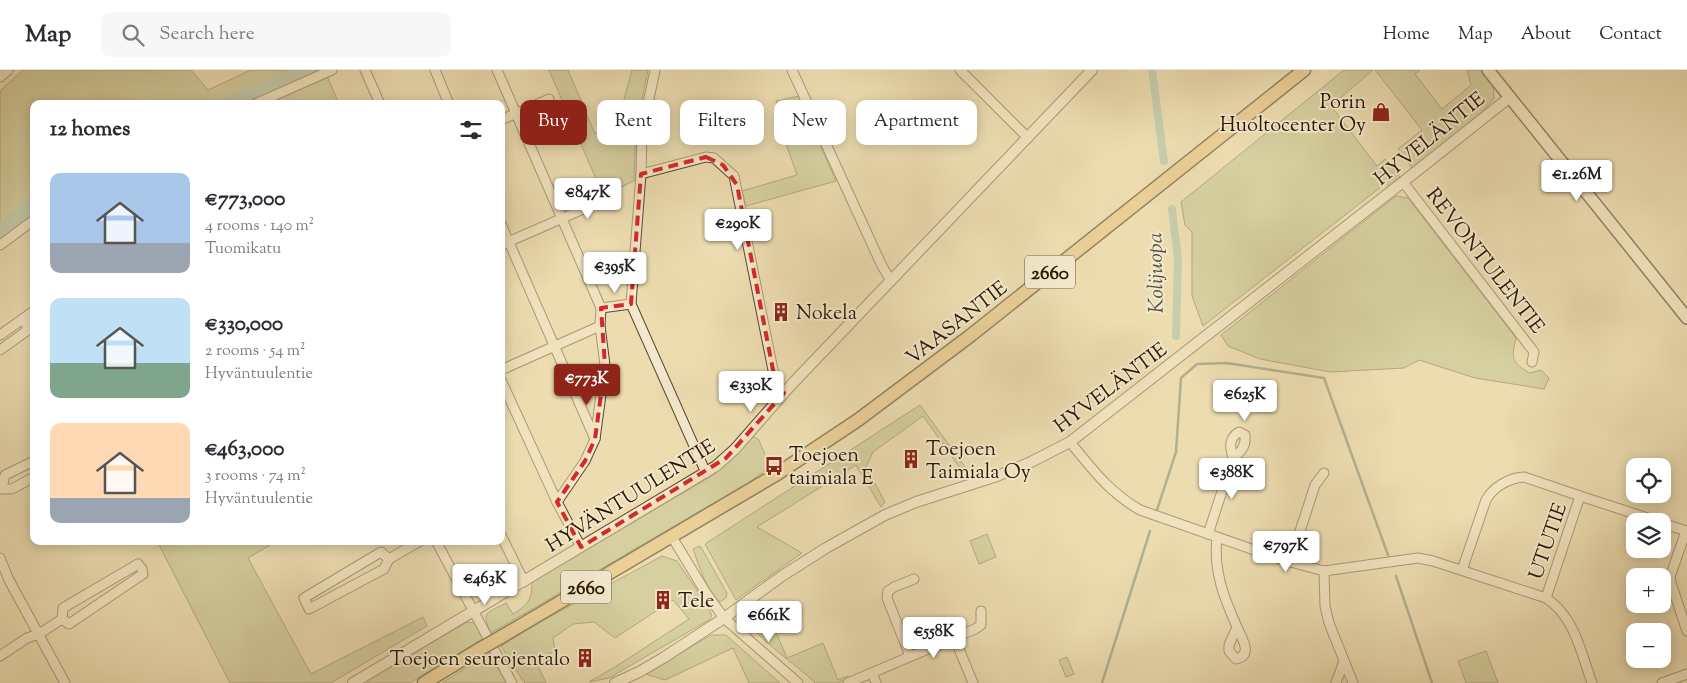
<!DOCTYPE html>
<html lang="en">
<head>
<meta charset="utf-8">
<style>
	:root { --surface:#fff; --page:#f7f7f7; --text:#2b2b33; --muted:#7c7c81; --line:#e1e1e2; --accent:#8f2418 }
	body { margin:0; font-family:"Sorts Mill Goudy",serif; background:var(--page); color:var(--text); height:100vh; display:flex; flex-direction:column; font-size:19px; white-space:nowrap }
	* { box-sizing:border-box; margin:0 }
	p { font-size:16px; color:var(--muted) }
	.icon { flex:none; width:28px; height:28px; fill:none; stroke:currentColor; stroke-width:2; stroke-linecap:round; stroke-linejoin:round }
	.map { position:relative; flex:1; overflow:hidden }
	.sheet { position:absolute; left:30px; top:30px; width:475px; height:445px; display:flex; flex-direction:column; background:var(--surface); border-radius:10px; box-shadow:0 2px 12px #0003 }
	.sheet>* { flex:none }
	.hud { position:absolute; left:520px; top:30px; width:475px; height:45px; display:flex; gap:10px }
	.fabs { position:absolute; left:1626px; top:388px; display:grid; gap:10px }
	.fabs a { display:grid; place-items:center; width:45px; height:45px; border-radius:10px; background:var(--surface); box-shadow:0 2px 12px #0003; font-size:25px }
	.price { position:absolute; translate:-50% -42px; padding:0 11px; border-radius:5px; background:#fff; color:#222; font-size:16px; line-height:32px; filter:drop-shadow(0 1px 2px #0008) }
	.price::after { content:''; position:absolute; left:50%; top:30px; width:15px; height:11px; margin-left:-8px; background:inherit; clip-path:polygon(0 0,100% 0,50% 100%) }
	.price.selected { background:var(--accent); color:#fff }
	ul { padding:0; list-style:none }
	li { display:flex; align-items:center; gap:15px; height:125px; padding:0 20px }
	li span { display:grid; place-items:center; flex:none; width:140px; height:100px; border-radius:10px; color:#555 }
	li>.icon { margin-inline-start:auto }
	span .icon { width:60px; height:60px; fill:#fffc; stroke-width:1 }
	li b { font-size:21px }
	h2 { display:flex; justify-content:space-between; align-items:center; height:60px; padding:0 20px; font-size:21px }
	.pill { padding:0 18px; border-radius:10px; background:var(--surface); box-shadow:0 2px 12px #0003; font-size:18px; line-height:45px }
	.pill.selected { background:var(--accent); color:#fff }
	header { display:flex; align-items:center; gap:30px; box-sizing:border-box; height:70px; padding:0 25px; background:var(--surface); border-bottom:1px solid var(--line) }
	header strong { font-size:24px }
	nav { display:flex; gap:28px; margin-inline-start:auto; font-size:18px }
	.search { width:350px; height:45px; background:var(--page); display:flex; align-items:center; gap:12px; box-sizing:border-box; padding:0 18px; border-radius:10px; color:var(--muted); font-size:19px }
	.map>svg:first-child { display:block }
	.green { fill:#bbbf89; stroke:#726a46 }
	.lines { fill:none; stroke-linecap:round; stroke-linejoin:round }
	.stream { stroke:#6c7a66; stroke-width:2.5 }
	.canal { stroke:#99bca8; stroke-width:8 }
	.river { stroke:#99bca8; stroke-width:14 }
	.minor-casing { stroke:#5a482e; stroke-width:11 }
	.tertiary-casing { stroke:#5a482e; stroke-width:12 }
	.secondary-casing { stroke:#291602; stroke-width:14 }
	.primary-casing { stroke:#291602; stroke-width:15 }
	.minor { stroke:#f3e8cc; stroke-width:9 }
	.tertiary { stroke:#f3e8cc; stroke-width:10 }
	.secondary { stroke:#f3e8cc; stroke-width:11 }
	.primary { stroke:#e6be78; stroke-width:12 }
	.primary-bridge-casing { stroke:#291602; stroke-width:15; stroke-linecap:butt }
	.primary-bridge { stroke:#e6be78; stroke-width:12 }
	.marked { fill:none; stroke:#d62828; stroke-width:4; stroke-dasharray:10 6; stroke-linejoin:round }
	.labels { text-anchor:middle; stroke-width:4; stroke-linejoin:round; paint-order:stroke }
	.shield { fill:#f3e8cc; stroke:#66553f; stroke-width:1 }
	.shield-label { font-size:19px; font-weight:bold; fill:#291602 }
	.poi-label { font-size:20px; fill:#291602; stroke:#f3e8cc; text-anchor:start }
	.street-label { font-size:20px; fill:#291602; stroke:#f3e8cc }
	.water-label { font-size:21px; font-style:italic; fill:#50503c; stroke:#f3e8cc }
</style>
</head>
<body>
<header>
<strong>Map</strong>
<div class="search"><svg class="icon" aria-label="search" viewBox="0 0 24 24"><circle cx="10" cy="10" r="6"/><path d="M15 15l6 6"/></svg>Search here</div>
<nav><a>Home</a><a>Map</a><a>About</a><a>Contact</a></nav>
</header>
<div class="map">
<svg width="1687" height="613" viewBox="0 0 1687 613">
	<rect width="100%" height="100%" fill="#ecdcb0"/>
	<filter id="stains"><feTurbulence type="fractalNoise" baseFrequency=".004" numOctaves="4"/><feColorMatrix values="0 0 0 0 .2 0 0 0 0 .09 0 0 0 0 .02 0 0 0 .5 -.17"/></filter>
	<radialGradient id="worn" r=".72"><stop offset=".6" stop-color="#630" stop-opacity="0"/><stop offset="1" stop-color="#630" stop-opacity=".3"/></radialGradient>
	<g class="green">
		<path d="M23,0h168l17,20 43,-20h68l-75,34h-210v111l-34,24v-148z"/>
		<path d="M549,0h19l27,64 23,-13 14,-51h16l-12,59 -2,52 -31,14z"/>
		<path d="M1344,0h29l-42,36 46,60 8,-7 15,18 -11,9 -3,-3 -183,143 -11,-30v-64l-7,-7 -4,-23z"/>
		<path d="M1375,0h45l-5,4 27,35 29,-24 -4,-15h16l10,13 1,16 -15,16 -67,53 -14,-19 24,-19z"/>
		<path d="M327,6l12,28h-75z"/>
		<path d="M799,26l37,85 -90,25 -4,-15 55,-16 -14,-40 -7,-34z"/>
		<path d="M1396,126l12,2 108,140c-5,21 -4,25 14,35l11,-3 8,8 -5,11 -69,-11 -56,-18 -15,8 -74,4 -70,-13 -32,-13 -7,-11z"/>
		<path d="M920,335l45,62 -3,4 -39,-55 -50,36 -7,15 19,35 -4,5 -25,-42 -99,62 45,26 -66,47 -31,-56z"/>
		<path d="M752,367h3l4,3 11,27 -22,16 -257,150c-11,-22 -3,-20 15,-30l7,11c15,-9 19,-14 19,-32l183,-108z"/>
		<path d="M987,464l9,23 -17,7 -9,-23z"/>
		<path d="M157,471h120l-29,17 63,116 112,-57 4,9 -96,57h-101z"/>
		<path d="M699,476l2,1 26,46 -1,5 -6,4c-14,-13 -21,-36 -27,-53z"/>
		<path d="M662,486l15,5 31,45 4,10 -3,4 -100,58 -20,4 26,-15 74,-48 -16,-19 -58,38 -21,-16 -21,2 -20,14 2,13 -20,9 11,23h-21l-2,-2 -22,-35 41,-25z"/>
		<path d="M763,532l24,56 36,-15 15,37 10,-4 1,2 -11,5h-23c-20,-20 -57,-43 -70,-65l3,-7z"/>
		<path d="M467,552l7,1 10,15 -74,45h-47z"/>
		<path d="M711,565h15l54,48h-31l-16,-35 -68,32 -20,-6z"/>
		<path d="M1486,581l12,32h-32l-8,-22z"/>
		<path d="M490,583l16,30h-64z"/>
		<path d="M1067,587l7,17 -8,3 -7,-17z"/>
	</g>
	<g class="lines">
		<g class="stream">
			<path d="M1157,440l19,-58 5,-74 16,-14 30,-1 97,15 64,177"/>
			<path d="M1396,506l36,107"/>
			<path d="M1102,613l48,-152"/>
		</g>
		<g class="canal">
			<path d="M1152,0l12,91"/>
			<path d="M1172,139l6,50 -2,77"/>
		</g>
		<g class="river">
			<path d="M228,34l78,-34"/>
			<path d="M0,160l34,-26"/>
		</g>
		<g class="minor-casing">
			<g id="minor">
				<path d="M365,0l15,34"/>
				<path d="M435,0l14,34"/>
				<path d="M497,0l104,238 -1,18 5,39 -10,74 -10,22 -28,41"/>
				<path d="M655,0l-13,62 -1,42 -10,130 75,169"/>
				<path d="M792,0l90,196 9,15"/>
				<path d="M960,0l68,68"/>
				<path d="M0,7l8,-7"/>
				<path d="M255,34l77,-34"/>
				<path d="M501,50l48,-21"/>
				<path d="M641,104l65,-17 8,1 20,18 39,194 6,18 5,5"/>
				<path d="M1403,112l131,170 -2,10"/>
				<path d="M501,154l94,215"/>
				<path d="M0,175l34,-25"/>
				<path d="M501,175l103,-45"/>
				<path d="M601,238l30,-4"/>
				<path d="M0,265l34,-24"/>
				<path d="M0,280l28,-20 -4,-12"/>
				<path d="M501,300l99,-44"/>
				<path d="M501,310l56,122 24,45"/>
				<path d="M1070,372c23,28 38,49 70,68l143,50 41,11 94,-13 15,3 113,37c29,19 35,55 46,85"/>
				<path d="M2,418l3,-13 29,-14"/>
				<path d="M0,419h12l22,-12"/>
				<path d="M1580,426l77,25"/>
				<path d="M1662,453l24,8"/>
				<path d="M1687,461h-1l-16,46 1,6 16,48"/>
				<path d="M1208,464l25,-76c-3,-11 -5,-19 6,-26l6,3c1,11 -3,16 -12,23"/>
				<path d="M501,465l23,47"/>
				<path d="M672,467l34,56 18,25 74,65"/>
				<path d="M1217,468c-4,32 7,60 20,89l-8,18v6l7,8c18,-4 5,-22 1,-32"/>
				<path d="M436,471l76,142"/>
				<path d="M0,488l9,22 56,103"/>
				<path d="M389,489l-8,-7 -77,46 5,11 75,-40 5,-10 31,-18"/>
				<path d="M1290,492l25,-77 9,-12"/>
				<path d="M138,494l4,5 1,5 -74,50 -7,-5 1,-11z"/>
				<path d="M1462,500l24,-70c7,-13 23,-22 38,-23l56,19 -34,102"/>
				<path d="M1324,501l1,35 4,17 24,60"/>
				<path d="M955,569l18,44"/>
				<path d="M0,586l27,-18 12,-4 23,-15"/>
				<path d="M910,586l-23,-58 1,-7 6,-4 20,-8"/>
				<path d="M872,603l4,10"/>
				<path d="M848,613l127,-54 6,-4v-14"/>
				<path d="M1336,613l8,-22"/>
				<path d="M1662,613l25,-9"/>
			</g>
		</g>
		<g class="tertiary-casing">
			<g id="tertiary">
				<path d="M353,613l363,-217 19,-17 57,-65 300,-314"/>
				<path d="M615,613l24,-11 24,-14 61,-40 58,-42 44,-28 59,-33 31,-13 81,-26 34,-14 39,-20 333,-260 107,-85"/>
			</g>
		</g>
		<g class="secondary-casing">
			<path id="secondary" d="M1488,0l199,248"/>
		</g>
		<g class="primary-casing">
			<g id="primary">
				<path d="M501,567l276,-163 81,-54 112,-84 334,-266"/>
				<path d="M424,613l56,-34"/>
			</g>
		</g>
		<use href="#minor" class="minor"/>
		<use href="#tertiary" class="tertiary"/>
		<use href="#secondary" class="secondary"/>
		<use href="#primary" class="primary"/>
		<g class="primary-bridge-casing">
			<path id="primary-bridge" d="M480,579l21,-12"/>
		</g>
		<use href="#primary-bridge" class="primary-bridge"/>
	</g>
	<path d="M0 0H1687V613H0ZM706,87l17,8 14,20 36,185 11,23 -58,65 -145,89 -24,-45 28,-41 10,-22 10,-74 -4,-57 30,-4 10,-130z" fill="#ecdcb0" fill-opacity=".55" fill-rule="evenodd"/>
	<path class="marked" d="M706,87l17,8 14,20 36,185 11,23 -58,65 -145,89 -24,-45 28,-41 10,-22 10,-74 -4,-57 30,-4 10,-130z"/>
	<defs>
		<g id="shop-bare" transform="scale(1.5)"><path d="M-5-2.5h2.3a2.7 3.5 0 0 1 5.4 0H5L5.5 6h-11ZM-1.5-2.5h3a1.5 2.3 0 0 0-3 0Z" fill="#8f2418" stroke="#f3e8cc" stroke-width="2.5" paint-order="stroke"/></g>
		<g id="building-bare" transform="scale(1.5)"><path d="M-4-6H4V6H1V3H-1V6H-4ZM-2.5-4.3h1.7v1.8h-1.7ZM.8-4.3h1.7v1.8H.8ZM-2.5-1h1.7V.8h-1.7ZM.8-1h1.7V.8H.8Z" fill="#8f2418" stroke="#f3e8cc" stroke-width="2.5" paint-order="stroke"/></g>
		<g id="bus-bare" transform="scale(1.5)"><path d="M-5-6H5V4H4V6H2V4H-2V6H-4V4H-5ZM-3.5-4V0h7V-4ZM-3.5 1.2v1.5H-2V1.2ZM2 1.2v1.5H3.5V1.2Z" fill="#8f2418" stroke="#f3e8cc" stroke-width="2.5" paint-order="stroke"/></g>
	</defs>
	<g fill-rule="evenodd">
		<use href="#shop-bare" x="1381" y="42"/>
		<use href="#building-bare" x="781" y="242"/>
		<use href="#building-bare" x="911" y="389"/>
		<use href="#bus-bare" x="774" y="396"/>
		<use href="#building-bare" x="663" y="530"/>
		<use href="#building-bare" x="585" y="588"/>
	</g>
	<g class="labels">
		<g class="shield">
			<rect x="1025" y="185.5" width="50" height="33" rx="4"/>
			<rect x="561" y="500.5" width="50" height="33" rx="4"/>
		</g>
		<g class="shield-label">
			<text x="1050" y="209">2660</text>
			<text x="586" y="524">2660</text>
		</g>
		<g class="poi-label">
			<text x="1366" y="38" text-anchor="end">Porin<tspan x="1366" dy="23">Huoltocenter Oy</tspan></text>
			<text x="796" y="249">Nokela</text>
			<text x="926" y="385">Toejoen<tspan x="926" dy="23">Taimiala Oy</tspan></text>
			<text x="789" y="391">Toejoen<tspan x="789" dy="23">taimiala E</tspan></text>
			<text x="678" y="537">Tele</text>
			<text x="570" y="595" text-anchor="end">Toejoen seurojentalo</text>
		</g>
		<g class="street-label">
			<text transform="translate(1429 68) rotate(-39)" y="7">HYVELÄNTIE</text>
			<text transform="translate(1486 190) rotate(52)" y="7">REVONTULENTIE</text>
			<text transform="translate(956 252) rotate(-38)" y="7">VAASANTIE</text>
			<text transform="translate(1110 317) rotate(-37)" y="7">HYVELÄNTIE</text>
			<text transform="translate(630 425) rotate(-32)" y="7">HYVÄNTUULENTIE</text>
			<text transform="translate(1547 471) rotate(-71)" y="7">UTUTIE</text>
		</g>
		<g class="water-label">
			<text transform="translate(1155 203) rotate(-91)" y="7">Kolijuopa</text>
		</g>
	</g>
	<rect width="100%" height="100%" filter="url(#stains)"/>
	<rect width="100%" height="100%" fill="url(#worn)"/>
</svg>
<div class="fabs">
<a><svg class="icon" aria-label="locate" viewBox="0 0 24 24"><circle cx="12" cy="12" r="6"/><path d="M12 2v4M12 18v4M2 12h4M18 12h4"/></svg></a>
<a><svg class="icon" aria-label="layers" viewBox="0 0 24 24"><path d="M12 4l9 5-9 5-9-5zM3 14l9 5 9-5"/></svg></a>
<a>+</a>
<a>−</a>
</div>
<b class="price" style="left:1577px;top:132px">€1.26M</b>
<b class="price" style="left:588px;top:150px">€847K</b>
<b class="price" style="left:738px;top:181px">€290K</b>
<b class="price" style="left:615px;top:224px">€395K</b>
<b class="price selected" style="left:587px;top:336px">€773K</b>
<b class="price" style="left:751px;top:343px">€330K</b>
<b class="price" style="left:1245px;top:352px">€625K</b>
<b class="price" style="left:1232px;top:430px">€388K</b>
<b class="price" style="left:1286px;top:503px">€797K</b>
<b class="price" style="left:485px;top:536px">€463K</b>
<b class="price" style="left:769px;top:573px">€661K</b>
<b class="price" style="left:934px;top:589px">€558K</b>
<div class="hud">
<a class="pill selected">Buy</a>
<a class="pill">Rent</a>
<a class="pill">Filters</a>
<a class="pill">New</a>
<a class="pill">Apartment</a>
</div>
<section class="sheet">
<h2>12 homes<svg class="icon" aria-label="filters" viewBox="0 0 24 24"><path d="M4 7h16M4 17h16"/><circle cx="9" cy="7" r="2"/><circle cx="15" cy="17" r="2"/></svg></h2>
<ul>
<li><span style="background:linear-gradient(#a9c7e8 70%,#9aa5b1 0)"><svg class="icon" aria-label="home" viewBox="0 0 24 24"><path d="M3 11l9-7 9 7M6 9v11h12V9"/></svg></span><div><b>€773,000</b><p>4 rooms · 140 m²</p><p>Tuomikatu</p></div></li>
<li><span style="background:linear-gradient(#bfe0f5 65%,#7fa58c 0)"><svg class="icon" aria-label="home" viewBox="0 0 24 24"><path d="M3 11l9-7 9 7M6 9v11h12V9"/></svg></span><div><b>€330,000</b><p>2 rooms · 54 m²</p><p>Hyväntuulentie</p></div></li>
<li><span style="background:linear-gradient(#ffd9b3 75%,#9aa5b1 0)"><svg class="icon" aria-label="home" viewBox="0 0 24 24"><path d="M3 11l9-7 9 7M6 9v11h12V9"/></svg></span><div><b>€463,000</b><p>3 rooms · 74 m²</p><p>Hyväntuulentie</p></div></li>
</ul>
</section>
</div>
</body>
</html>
